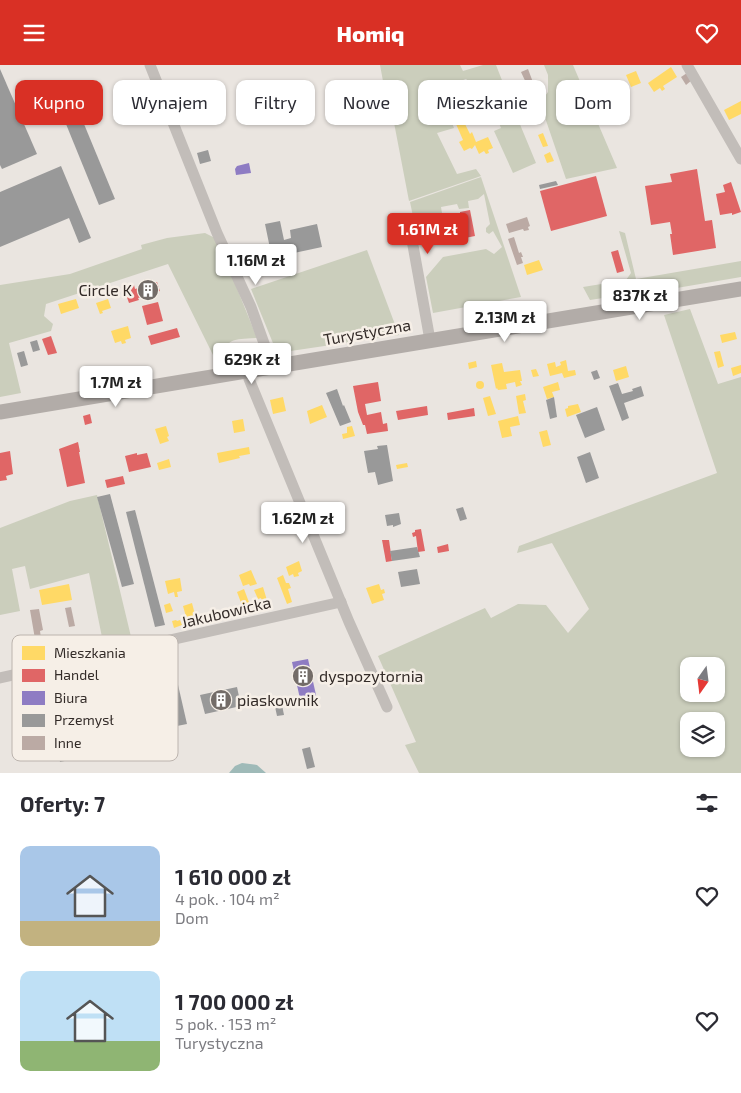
<!DOCTYPE html>
<html lang="pl">
<head>
<meta charset="utf-8">
<style>
	:root { --surface:#fff; --page:#f7f7f7; --text:#2b2b33; --muted:#7c7c81; --accent:#d93025 }
	body { margin:0; font-family:"Exo 2",sans-serif; background:var(--page); color:var(--text); height:100vh; display:flex; flex-direction:column; font-size:19px; white-space:nowrap }
	* { box-sizing:border-box; margin:0 }
	p { font-size:16px; color:var(--muted) }
	.icon { flex:none; width:28px; height:28px; fill:none; stroke:currentColor; stroke-width:2; stroke-linecap:round; stroke-linejoin:round }
	.map { position:relative; height:708px; overflow:hidden }
	.side { display:flex; flex-direction:column; background:var(--surface); flex:1 }
	.side>* { flex:none }
	.guide { position:absolute; left:15px; top:15px; width:711px; height:45px; display:flex; gap:10px }
	.needle { width:32px; rotate:194deg }
	.controls { position:absolute; left:680px; top:592px; display:grid; gap:10px }
	.controls a { display:grid; place-items:center; width:45px; height:45px; border-radius:10px; background:var(--surface); box-shadow:0 1px 4px #0004; font-size:25px }
	.price { position:absolute; translate:-50% -42px; padding:0 11px; border-radius:5px; background:#fff; color:#222; font-size:16px; line-height:32px; filter:drop-shadow(0 1px 2px #0008) }
	.price::after { content:''; position:absolute; left:50%; top:30px; width:15px; height:11px; margin-left:-8px; background:inherit; clip-path:polygon(0 0,100% 0,50% 100%) }
	.price.current { background:var(--accent); color:#fff }
	ul { padding:0; list-style:none }
	li { display:flex; align-items:center; gap:15px; height:125px; padding:0 20px }
	li span { display:grid; place-items:center; flex:none; width:140px; height:100px; border-radius:10px; color:#555 }
	li>.icon { margin-inline-start:auto }
	span .icon { width:60px; height:60px; fill:#fffc; stroke-width:1 }
	li b { font-size:21px }
	h2 { display:flex; justify-content:space-between; align-items:center; height:60px; padding:0 20px; font-size:21px }
	.pill { padding:0 18px; border-radius:10px; background:var(--surface); box-shadow:0 1px 4px #0004; font-size:18px; line-height:45px }
	.pill.current { background:var(--accent); color:#fff }
	header { display:flex; justify-content:space-between; align-items:center; height:65px; padding:0 20px; background:var(--accent); color:#fff; font-size:22px; font-weight:800 }
	.map>svg:first-child { display:block }
	.green { fill:#cbcebc; fill-rule:evenodd }
	.water { fill:#9fbab8 }
	.homes { fill:#ffd966 }
	.shops { fill:#e06666 }
	.offices { fill:#8e7cc3 }
	.industry { fill:#999 }
	.building { fill:#bbaaa4 }
	.lines { fill:none; stroke-linecap:round; stroke-linejoin:round }
	.minor { stroke:#c2bdb9; stroke-width:11 }
	.major { stroke:#b2aca8; stroke-width:15 }
	.labels { text-anchor:middle; stroke-width:5; stroke-linejoin:round; paint-order:stroke }
	.poi-label { font-size:16px; fill:#332b28; stroke:#f6efe7; text-anchor:start }
	.street-label { font-size:16px; fill:#332b28; stroke:#f6efe7 }
	.key { fill:#f6efe7; stroke:#bcb4ae; stroke-width:1 }
	.key-label { font-size:14px; fill:#332b28 }
</style>
</head>
<body>
<header><svg class="icon" aria-label="menu" viewBox="0 0 24 24"><path d="M4 6h16M4 12h16M4 18h16"/></svg>Homiq<svg class="icon" aria-label="heart" viewBox="0 0 24 24"><path d="M12 20l-8-8c-3-5 5-10 8-4 3-6 11-1 8 4z"/></svg></header>
<div class="map">
<svg width="741" height="708" viewBox="0 0 741 708">
	<rect width="100%" height="100%" fill="#eae5e0"/>
	<g class="green">
		<path d="M380,0h80l3,6 20,-6h13l11,28 29,70 -23,10 -19,-42 7,-3 -11,-27 -24,-22 -27,10 15,39 -17,5 20,41 19,-5 5,7 -72,25 -18,-94 -3,1z"/>
		<path d="M544,0h29l44,103 -51,11 -26,-76 8,-11v-17z"/>
		<path d="M481,112l40,120 -88,16 -7,-36 17,-20 43,-8 8,5 8,-7 -9,-16 -4,3 -3,-2v-4l4,-4 -6,-30 -6,5 -10,2 1,7 -10,1 -2,-5 -16,3 1,6 -28,8 -4,-19z"/>
		<path d="M619,166l6,2 11,46 105,-18v16l-76,13 -26,-1 -35,5 -1,4 -13,2 -7,-13 43,-7 5,-7z"/>
		<path d="M205,168l12,6 40,99c-26,2 -26,-1 -40,21l-3,-2 -46,-93 -122,40 -2,12 9,8 -2,7 -42,12 12,50 -21,4v-112l70,-11 72,-25 -1,-4 26,-7z"/>
		<path d="M367,185l32,85 -122,18 -26,-64z"/>
		<path d="M690,244l28,75 23,-7v396h-322l-14,-28 11,-3 -38,-86 107,-48 6,10 27,-14 28,1 22,28 21,-24 -37,-66 -35,10 2,-7 198,-73 -53,-158zM689,601h27v28h-27zM689,656h27v28h-27z"/>
		<path d="M97,430l36,150 -28,7 -16,-79 -59,16 -5,-23 -13,3 8,42 -20,4v-87l70,-27z"/>
	</g>
	<path class="water" d="M242,698l15,2 9,8h-37l6,-7z"/>
	<g class="homes">
		<path d="M671,2l6,10 -14,9 2,3 -3,2 -2,-3 -6,4 -6,-9z"/>
		<path d="M636,6l5,12 -10,4 -5,-12z"/>
		<path d="M477,31l4,9 -21,9 -5,-9z"/>
		<path d="M741,36v13l-12,6 -5,-10z"/>
		<path d="M463,55l7,14 2,-2 4,10 12,-5 5,11 -5,2 1,3 -3,1 -2,-3 -5,3 -4,-9 -3,4 -2,-1 -6,3 -5,-9 4,-2 -7,-16z"/>
		<path d="M543,68l5,13 -5,1 -5,-12z"/>
		<path d="M550,87l4,9 -7,2 -3,-8z"/>
		<path d="M539,195l4,10 -16,5 -3,-10z"/>
		<path d="M76,234l3,9 -18,6 -3,-10z"/>
		<path d="M108,234l3,9 -9,3 1,2 -3,1 -4,-11z"/>
		<path d="M128,261l3,12 -6,2 1,3 -4,1 -1,-3 -6,2 -4,-12z"/>
		<path d="M735,267l2,7 -15,4 -2,-8z"/>
		<path d="M720,286l4,15 -6,2 -4,-16z"/>
		<path d="M566,295l2,11 7,-1 1,5 -12,3 -2,-5 -12,3 -3,-12 8,-2 1,5 5,-2 -1,-3z"/>
		<path d="M476,296l1,6 -8,2 -1,-6z"/>
		<path d="M502,298l2,9 16,-2 2,11h-2l2,4 -6,2 -1,-5 -9,2 1,5 -9,1 -1,-2 -1,1 -5,-24z"/>
		<path d="M741,300v8l-8,3 -2,-8z"/>
		<path d="M626,301l3,11 -13,4 -3,-11z"/>
		<path d="M536,304l3,7 -6,1 -2,-7z"/>
		<circle cx="480" cy="320" r="4"/>
		<path d="M558,317l2,8 -8,2 2,5 -7,2 -4,-12z"/>
		<path d="M525,329l1,6 -3,1 3,12 -7,1 -3,-18z"/>
		<path d="M490,331l6,18 -8,2 -5,-18z"/>
		<path d="M283,332l3,14 -13,3 -3,-14z"/>
		<path d="M578,339l3,8 -14,5 -2,-8 3,-1v-2z"/>
		<path d="M322,340l5,12 -17,7 -3,-13z"/>
		<path d="M518,351l2,9 -10,2 2,9 -10,2 -4,-17z"/>
		<path d="M243,354l2,12 -11,2 -2,-12z"/>
		<path d="M166,361l3,10 -2,1 2,4 -9,3 -5,-15z"/>
		<path d="M352,361l3,10 -12,3 -1,-5 5,-1v-6z"/>
		<path d="M547,365l4,15 -8,2 -4,-15z"/>
		<path d="M249,382l1,7 -11,2 1,2 -21,5 -2,-10z"/>
		<path d="M169,394l2,8 -12,3 -2,-7z"/>
		<path d="M407,398l1,4 -11,2 -1,-4z"/>
		<path d="M299,496l3,10 -4,2 1,3 -5,1 -1,-3 -4,2 -3,-9z"/>
		<path d="M251,505l6,14 -7,2 -1,-2 -6,2 -4,-11z"/>
		<path d="M283,510l3,8h3l2,5 -3,1 4,13 -5,2 -10,-26z"/>
		<path d="M180,513l2,13 -5,1 1,5h-3l-1,-5 -6,2 -3,-13z"/>
		<path d="M69,519l3,16 -30,5 -3,-15z"/>
		<path d="M379,519l2,6 3,-1 1,4 -3,1 2,6 -12,4 -6,-16z"/>
		<path d="M263,522l6,20 -5,1 -3,-10 -3,1 -4,-9z"/>
		<path d="M244,524l6,16 -7,3 -6,-16z"/>
		<path d="M170,538l3,8 -7,2 -2,-8z"/>
		<path d="M192,538l5,19 -9,2 -5,-18z"/>
		<path d="M176,555l1,1 3,-1 2,5 -8,3 -2,-7z"/>
	</g>
	<g class="shops">
		<path d="M697,104l8,52 7,-1 4,28 -43,7 -3,-21h2l-2,-12 -19,3 -6,-39 27,-4 -2,-8z"/>
		<path d="M596,111l11,40 -56,15 -11,-40z"/>
		<path d="M731,117l10,30 -9,3v-2l-12,2 -4,-21 9,-2 -2,-7z"/>
		<path d="M470,145l5,26 -10,2 -1,-5 -17,3v5l-10,2 -5,-26 10,-2 1,3 17,-3v-3z"/>
		<path d="M618,185l6,21 -7,2 -6,-21z"/>
		<path d="M157,217l3,9 -22,7 1,2 -10,3 -5,-14 10,-4 1,4z"/>
		<path d="M158,237l5,19 -16,4 -5,-19z"/>
		<path d="M177,263l3,9 -29,8 -3,-9z"/>
		<path d="M51,271l6,17 -9,2 -6,-16z"/>
		<path d="M378,317l3,19 -16,3 2,11 14,-3 2,12 4,-1 1,8 -21,3 -2,-9h-2l-5,-13 -5,-26z"/>
		<path d="M427,341l1,9 -30,5 -2,-9z"/>
		<path d="M474,343l1,8 -27,4 -1,-7z"/>
		<path d="M90,349l2,9 -7,2 -2,-9z"/>
		<path d="M78,377l2,10h-1l6,31 -18,4 -8,-38z"/>
		<path d="M10,386l3,23 -7,2 1,4 -7,1v-28z"/>
		<path d="M137,388v2l10,-2 4,14 -22,5 -4,-16z"/>
		<path d="M123,411l2,8 -18,4 -2,-8z"/>
		<path d="M421,464l4,22 -7,1 -2,-16 -3,1 -1,-4 3,-1v-2z"/>
		<path d="M382,475h7l3,21 -6,1z"/>
		<path d="M448,479l1,7 -11,2 -1,-6z"/>
	</g>
	<g class="offices">
		<path d="M249,98l2,10 -15,2 -1,-6 2,-3z"/>
		<path d="M308,594l10,45 -16,4 -10,-46z"/>
	</g>
	<g class="industry">
		<path d="M0,4l37,85 -35,15 -2,-4z"/>
		<path d="M72,30l43,104 -16,6 -42,-103z"/>
		<path d="M208,85l3,11 -11,3 -3,-11z"/>
		<path d="M61,101l30,72 -12,5 -10,-25 -69,29v-55z"/>
		<path d="M556,116l2,4 -18,4 -1,-4z"/>
		<path d="M280,156l4,19 7,-2 -1,-8 27,-6 5,23 -28,6 -1,-7 -8,1 2,7 -15,4 -7,-34z"/>
		<path d="M37,275l3,10 -7,2 -3,-10z"/>
		<path d="M24,286l4,14 -7,2 -4,-14z"/>
		<path d="M597,305l3,8 -6,2 -3,-8z"/>
		<path d="M618,318l4,11 11,-3 -1,-2 9,-3 3,10 -20,7 5,15 -7,3 -13,-35z"/>
		<path d="M337,324l6,17 1,-1 7,17 -11,4 -14,-33z"/>
		<path d="M554,332l3,20 -7,2 -4,-19z"/>
		<path d="M597,342l8,23 -20,8 -9,-23z"/>
		<path d="M387,380l6,36 -15,4 -3,-13 -7,1 -4,-22 14,-2 -1,-3z"/>
		<path d="M590,387l9,26 -13,5 -9,-26z"/>
		<path d="M110,429l24,90 -12,3 -25,-90z"/>
		<path d="M463,442l4,12 -7,2 -4,-12z"/>
		<path d="M135,445l30,115 -10,2 -29,-115z"/>
		<path d="M399,448l2,11 -8,3v-2l-6,1 -2,-11z"/>
		<path d="M417,482l3,10 -28,4 -2,-10z"/>
		<path d="M417,504l3,15 -19,3 -3,-15z"/>
		<path d="M173,598l14,61 -20,4 -14,-60z"/>
		<path d="M237,622l4,19 -36,8 -5,-19z"/>
		<path d="M281,635l3,15 -7,1 -3,-14z"/>
		<path d="M73,639l9,40 7,-1 3,12 -32,7 -2,-12 8,-2 -9,-40z"/>
		<path d="M310,682l5,20 -8,2 -5,-20z"/>
	</g>
	<g class="building">
		<path d="M528,4l6,16 -6,2 -7,-15z"/>
		<path d="M687,8l5,7 -6,5 -5,-8z"/>
		<path d="M527,152l3,9 -2,1 1,3 -5,1 -1,-2 -14,4 -3,-9z"/>
		<path d="M514,172l5,16 2,-1 2,5h-2l2,6 -6,2 -9,-26z"/>
		<path d="M71,542l4,19 -6,1 -4,-19z"/>
		<path d="M39,544l4,21 -3,1 1,7 -6,1 -5,-29z"/>
	</g>
	<g class="lines">
		<g class="minor">
			<path d="M150,0l67,168 34,74 14,39 6,20"/>
			<path d="M687,0l54,94"/>
			<path d="M412,175l18,100"/>
			<path d="M247,306l2,8 100,243 38,85"/>
			<path d="M0,613l341,-76"/>
		</g>
		<path class="major" d="M0,347l741,-123"/>
	</g>
	<defs>
		<g id="building-disc" transform="scale(1.125)"><circle r="9.5" fill="#736c68" stroke="#f6efe7"/><path d="M-4-6H4V6H1V3H-1V6H-4ZM-2.5-4.3h1.7v1.8h-1.7ZM.8-4.3h1.7v1.8H.8ZM-2.5-1h1.7V.8h-1.7ZM.8-1h1.7V.8H.8Z" fill="#fff"/></g>
	</defs>
	<g fill-rule="evenodd">
		<use href="#building-disc" x="148" y="225"/>
		<use href="#building-disc" x="303" y="611"/>
		<use href="#building-disc" x="221" y="635"/>
	</g>
	<g class="labels">
		<g class="poi-label">
			<text x="132" y="231" text-anchor="end">Circle K</text>
			<text x="319" y="617">dyspozytornia</text>
			<text x="237" y="641">piaskownik</text>
		</g>
		<g class="street-label">
			<text transform="translate(367 267) rotate(-10)" y="6">Turystyczna</text>
			<text transform="translate(226 547) rotate(-13)" y="6">Jakubowicka</text>
		</g>
	</g>
	<rect x="12" y="570" width="166" height="126" rx="8" class="key"/>
	<rect x="22" y="581" width="23" height="14" fill="#ffd966"/>
	<rect x="22" y="604" width="23" height="13" fill="#e06666"/>
	<rect x="22" y="626" width="23" height="14" fill="#8e7cc3"/>
	<rect x="22" y="649" width="23" height="13" fill="#999"/>
	<rect x="22" y="671" width="23" height="14" fill="#bbaaa4"/>
	<g class="key-label">
		<text x="54" y="593">Mieszkania</text>
		<text x="54" y="615">Handel</text>
		<text x="54" y="638">Biura</text>
		<text x="54" y="660">Przemysł</text>
		<text x="54" y="683">Inne</text>
	</g>
</svg>
<div class="controls">
<a><svg class="needle" viewBox="-14 -14 28 28"><path d="M0-13l5 13h-10z" fill="#e53935"/><path d="M0 13l5-13h-10z" fill="#7c7c81"/></svg></a>
<a><svg class="icon" aria-label="layers" viewBox="0 0 24 24"><path d="M12 4l9 5-9 5-9-5zM3 14l9 5 9-5"/></svg></a>
</div>
<b class="price current" style="left:428px;top:190px">1.61M zł</b>
<b class="price" style="left:256px;top:221px">1.16M zł</b>
<b class="price" style="left:640px;top:256px">837K zł</b>
<b class="price" style="left:505px;top:278px">2.13M zł</b>
<b class="price" style="left:252px;top:320px">629K zł</b>
<b class="price" style="left:116px;top:343px">1.7M zł</b>
<b class="price" style="left:303px;top:479px">1.62M zł</b>
<div class="guide">
<a class="pill current">Kupno</a>
<a class="pill">Wynajem</a>
<a class="pill">Filtry</a>
<a class="pill">Nowe</a>
<a class="pill">Mieszkanie</a>
<a class="pill">Dom</a>
</div>
</div>
<section class="side">
<h2>Oferty: 7<svg class="icon" aria-label="filters" viewBox="0 0 24 24"><path d="M4 7h16M4 17h16"/><circle cx="9" cy="7" r="2"/><circle cx="15" cy="17" r="2"/></svg></h2>
<ul>
<li><span style="background:linear-gradient(#a9c7e8 75%,#c2b280 0)"><svg class="icon" aria-label="home" viewBox="0 0 24 24"><path d="M3 11l9-7 9 7M6 9v11h12V9"/></svg></span><div><b>1 610 000 zł</b><p>4 pok. · 104 m²</p><p>Dom</p></div><svg class="icon" aria-label="heart" viewBox="0 0 24 24"><path d="M12 20l-8-8c-3-5 5-10 8-4 3-6 11-1 8 4z"/></svg></li>
<li><span style="background:linear-gradient(#bfe0f5 70%,#8fb573 0)"><svg class="icon" aria-label="home" viewBox="0 0 24 24"><path d="M3 11l9-7 9 7M6 9v11h12V9"/></svg></span><div><b>1 700 000 zł</b><p>5 pok. · 153 m²</p><p>Turystyczna</p></div><svg class="icon" aria-label="heart" viewBox="0 0 24 24"><path d="M12 20l-8-8c-3-5 5-10 8-4 3-6 11-1 8 4z"/></svg></li>
</ul>
</section>
</body>
</html>
